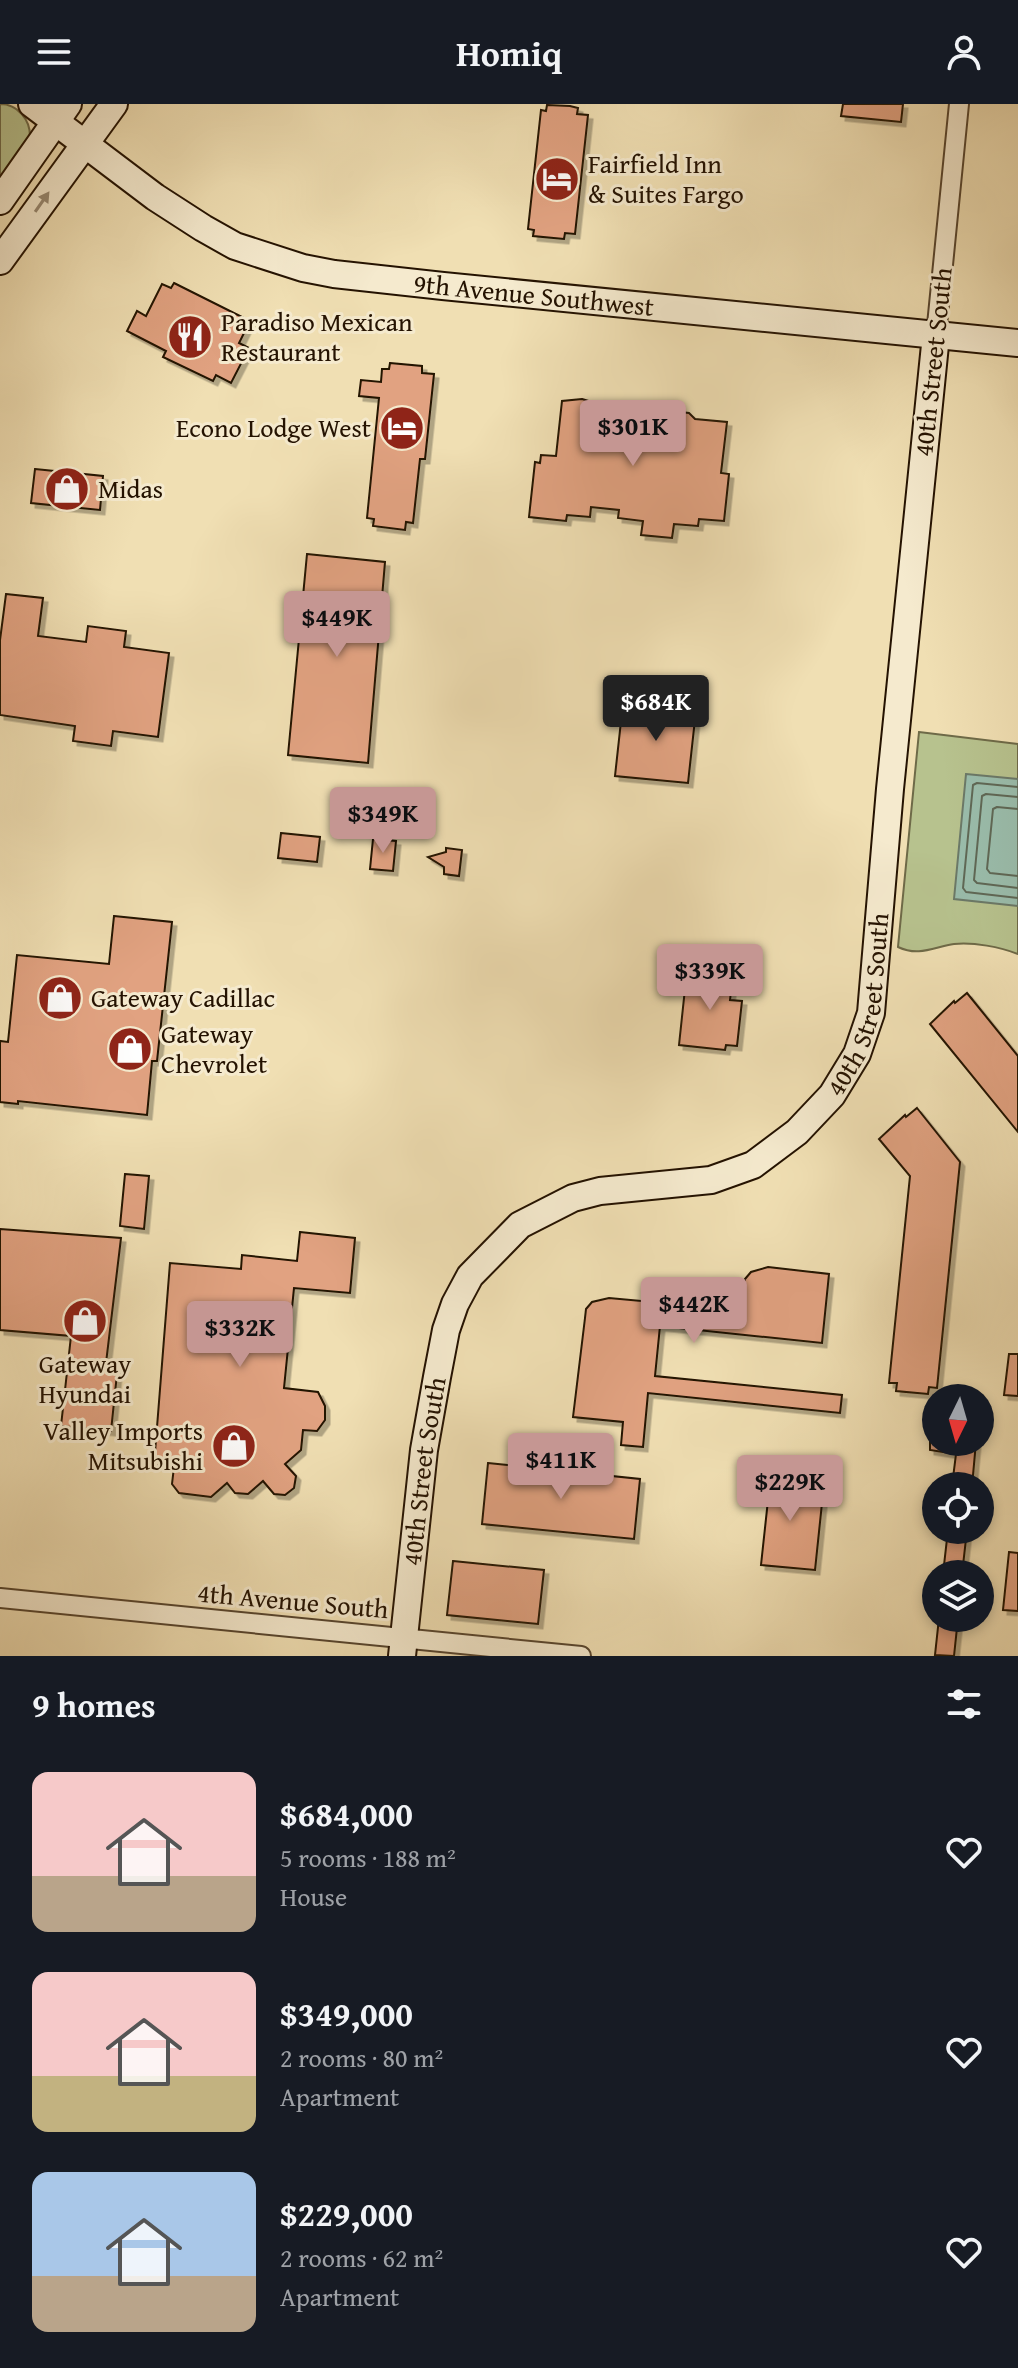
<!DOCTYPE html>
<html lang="en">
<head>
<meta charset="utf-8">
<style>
	:root { --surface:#171b24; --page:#242831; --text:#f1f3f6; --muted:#9ea1a6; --accent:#c59692 }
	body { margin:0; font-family:"Gentium Book Plus",serif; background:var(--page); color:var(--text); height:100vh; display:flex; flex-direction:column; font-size:30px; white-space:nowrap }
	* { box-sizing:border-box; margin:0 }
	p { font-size:26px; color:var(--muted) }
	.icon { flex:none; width:44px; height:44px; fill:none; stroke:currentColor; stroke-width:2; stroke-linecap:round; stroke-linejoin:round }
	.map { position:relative; height:1552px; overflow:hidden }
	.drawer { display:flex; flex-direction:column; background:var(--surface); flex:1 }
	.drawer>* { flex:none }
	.needle { width:52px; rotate:185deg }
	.buttons { position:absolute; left:922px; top:1280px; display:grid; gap:16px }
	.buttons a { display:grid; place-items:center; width:72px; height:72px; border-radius:50%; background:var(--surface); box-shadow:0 4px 12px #0003; font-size:40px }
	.price { position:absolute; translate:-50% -68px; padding:0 18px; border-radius:8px; background:var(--accent); color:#111; font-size:26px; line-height:52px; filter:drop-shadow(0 2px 4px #0008) }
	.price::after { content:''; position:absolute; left:50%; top:48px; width:24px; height:18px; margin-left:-12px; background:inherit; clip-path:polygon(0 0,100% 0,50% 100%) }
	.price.on { background:#222; color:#fff }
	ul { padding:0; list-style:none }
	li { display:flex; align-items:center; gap:24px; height:200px; padding:0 32px }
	li span { display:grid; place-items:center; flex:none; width:224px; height:160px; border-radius:16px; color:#555 }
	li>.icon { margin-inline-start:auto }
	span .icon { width:96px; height:96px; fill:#fffc; stroke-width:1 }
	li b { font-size:34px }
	h2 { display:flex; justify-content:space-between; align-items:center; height:96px; padding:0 32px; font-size:34px }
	header { display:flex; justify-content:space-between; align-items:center; height:104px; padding:0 32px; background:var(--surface); font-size:36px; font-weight:800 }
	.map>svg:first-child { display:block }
	.green { fill:#b7c28e; stroke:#6e6a48; stroke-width:2 }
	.water { fill:#9abdac; stroke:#6b7968; stroke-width:2 }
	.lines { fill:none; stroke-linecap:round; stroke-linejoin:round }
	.shore { stroke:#5f6856; stroke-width:2 }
	.building { fill:#e1a281; stroke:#241201; stroke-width:2; filter:url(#shadow) }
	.street-casing { stroke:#57452e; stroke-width:22 }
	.secondary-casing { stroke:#241201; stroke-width:30 }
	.street { stroke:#f5eace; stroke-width:18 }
	.secondary { stroke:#f5eace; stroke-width:26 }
	.oneway { fill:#978972 }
	.labels { text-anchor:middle; stroke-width:6; stroke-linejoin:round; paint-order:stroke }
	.poi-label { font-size:26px; fill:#241201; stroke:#f5eace; text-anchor:start }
	.street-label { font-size:26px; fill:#241201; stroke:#f5eace }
</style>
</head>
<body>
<header><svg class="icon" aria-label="menu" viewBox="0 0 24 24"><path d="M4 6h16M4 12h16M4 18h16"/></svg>Homiq<svg class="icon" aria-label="person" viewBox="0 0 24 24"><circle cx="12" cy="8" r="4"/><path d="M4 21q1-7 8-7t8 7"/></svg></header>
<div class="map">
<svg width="1018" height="1552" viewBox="0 0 1018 1552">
	<defs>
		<filter id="shadow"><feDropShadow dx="4.5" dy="4.5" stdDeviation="0" flood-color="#0004"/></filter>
	</defs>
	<rect width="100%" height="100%" fill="#f0dfb3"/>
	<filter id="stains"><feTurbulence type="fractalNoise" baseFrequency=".0025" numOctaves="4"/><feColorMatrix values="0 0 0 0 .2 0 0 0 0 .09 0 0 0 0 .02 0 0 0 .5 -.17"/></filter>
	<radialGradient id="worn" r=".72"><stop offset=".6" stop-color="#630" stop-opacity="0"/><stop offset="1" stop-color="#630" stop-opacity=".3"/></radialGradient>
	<g class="green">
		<path d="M0,0c18,0 30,16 30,32l-30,48z"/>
		<path d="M919,628l99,12v210c-18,-7 -44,-12 -64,-10 -20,3 -35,13 -56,3z"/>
	</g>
	<path class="water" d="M966,670l52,5v127l-64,-7z"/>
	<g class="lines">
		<g class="shore">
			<path d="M1018,683l-41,-4 -4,2 -10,103 3,4 52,6"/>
			<path d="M1018,693l-32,-3 -4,2 -8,84 3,3 41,5"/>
			<path d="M1018,705l-21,-2 -4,2 -6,60 3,4 28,3"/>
		</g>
	</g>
	<g class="building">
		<path d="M843,0h60l-2,18 -60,-6z"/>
		<path d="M547,1l23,1 8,2 -1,6 11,1 -13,119 -10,-1 -1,6 -31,-3 1,-6 -6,-1 13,-119 5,1z"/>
		<path d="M174,179l76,38 -11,22 10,5 -18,35 -15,-8 -3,6 -50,-24 3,-6 -39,-20 10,-20 9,5 16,-32 9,4z"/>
		<path d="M390,259l32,3v7l12,1 -9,85h-5l-7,64 -7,-1 -1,8 -32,-4 1,-7 -7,-1 12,-120 -20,-2 2,-16 20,2 1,-13h7z"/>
		<path d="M582,295l20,6v4l42,5 8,-5 37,4 6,6 32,3 -6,51 8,1 -5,47 -25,-2 -1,7 -24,-2 -2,14 -31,-3 2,-14 -25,-3 1,-8 -28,-3 -1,10 -23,-2 -1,6 -37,-4 6,-55 5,1 1,-8 15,1 6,-55z"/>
		<path d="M35,365l68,7 -3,34 -69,-7z"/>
		<path d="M307,450l78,8 -17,201 -80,-8z"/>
		<path d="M6,490l37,4 -5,38 48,6 2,-16 38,5 -2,16 45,6 -11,84 -45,-6 -2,15 -38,-5 2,-15 -75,-11v-75z"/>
		<path d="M623,599l73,7 -8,73 -73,-7z"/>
		<path d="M281,729l39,4 -3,25 -39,-4z"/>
		<path d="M373,735l23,2 -3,30 -23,-2z"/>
		<path d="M446,744l16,2 -3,26 -15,-2v-7l-16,-10 18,-5z"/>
		<path d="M114,812l58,6 -15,139h-5l-5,54 -129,-14v3l-18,-2v-61l8,1 9,-87 92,9z"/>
		<path d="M687,866l46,5 -3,25 12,1 -5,45 -11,-1 -1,5 -46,-5z"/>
		<path d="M967,889l51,63v76l-88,-108 24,-23 1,2z"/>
		<path d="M917,1004l43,54 -23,226 -8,-1 -1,7 -32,-3 1,-8h-8l21,-207 -31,-37 26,-24 1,2z"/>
		<path d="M125,1070l24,2 -5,53 -24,-3z"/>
		<path d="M0,1125l121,9 -15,125 12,1 -7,67 -50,-5 10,-90 -71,-6z"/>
		<path d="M300,1128l55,6 -5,55 -56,-5 -10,100 34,4 7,14v14l-8,11 -14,-1 -2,20 -16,14 11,12 -2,12 -9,7 -11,-1 -11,-13 -15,13 -13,-1 -8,-10 -16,14 -32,-4 -7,-9 2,-17 -20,-2 16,-202 71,6 1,-14 55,6z"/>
		<path d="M768,1163l61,7 -7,69 -162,-17 -5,50 187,19 -2,18 -192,-20 -5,54 -22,-2 2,-23 -50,-5 12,-99 1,-9 6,-7 17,-4 54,5 2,-9 13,-11 65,6 2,-10 6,-7z"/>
		<path d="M1009,1250h9v42l-14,-1z"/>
		<path d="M930,1338h46l-4,44h-20l4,-32 -26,-4z"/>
		<path d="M488,1359l152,16 -6,60 -152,-15z"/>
		<path d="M772,1359l28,3 -3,35 25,2 -7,67 -54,-5z"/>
		<path d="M948,1426h19l-5,44h-19z"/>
		<path d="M1009,1448l9,1v58l-15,-1z"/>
		<path d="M453,1457l91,9 -6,54 -91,-9z"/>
		<path d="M939,1514h19l-4,38 -19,-1z"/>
	</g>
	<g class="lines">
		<g class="street-casing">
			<g id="street">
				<path d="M936,231l23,-231"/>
				<path d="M0,1494l581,58"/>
			</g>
		</g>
		<g class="secondary-casing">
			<g id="secondary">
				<path id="s1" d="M32,0l123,93 48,31 32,18 68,22 31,6 109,12 575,57"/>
				<path d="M0,97l68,-97"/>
				<path d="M0,157l114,-157"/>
				<path id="s2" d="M402,1552l22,-206 13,-73 9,-47 9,-26 15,-28 50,-51 53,-27 27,-7 111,-11 42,-15 44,-33 35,-37 25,-41 14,-41 19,-224 46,-454"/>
			</g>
		</g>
		<use href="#street" class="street"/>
		<use href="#secondary" class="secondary"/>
	</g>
	<defs><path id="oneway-solid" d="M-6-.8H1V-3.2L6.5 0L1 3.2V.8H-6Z" transform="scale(2)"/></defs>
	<use class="oneway" href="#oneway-solid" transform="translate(42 98) rotate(-55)"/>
	<defs>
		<g id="hotel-disc" transform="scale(2.3)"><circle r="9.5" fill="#8f2418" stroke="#f5eace"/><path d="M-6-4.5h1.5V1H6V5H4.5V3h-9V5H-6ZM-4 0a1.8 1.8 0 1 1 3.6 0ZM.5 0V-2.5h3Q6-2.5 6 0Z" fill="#fff"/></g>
		<g id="restaurant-disc" transform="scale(2.3)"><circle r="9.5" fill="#8f2418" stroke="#f5eace"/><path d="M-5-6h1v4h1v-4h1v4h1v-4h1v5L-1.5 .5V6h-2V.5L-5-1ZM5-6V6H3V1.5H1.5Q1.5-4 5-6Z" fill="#fff"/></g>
		<g id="shop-disc" transform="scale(2.3)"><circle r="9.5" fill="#8f2418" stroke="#f5eace"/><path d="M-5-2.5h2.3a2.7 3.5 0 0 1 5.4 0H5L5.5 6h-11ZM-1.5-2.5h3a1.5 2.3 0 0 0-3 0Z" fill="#fff"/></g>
	</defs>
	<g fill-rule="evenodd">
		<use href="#hotel-disc" x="557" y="75"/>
		<use href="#restaurant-disc" x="190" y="233"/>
		<use href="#hotel-disc" x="402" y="324"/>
		<use href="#shop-disc" x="67" y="385"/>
		<use href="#shop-disc" x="60" y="894"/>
		<use href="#shop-disc" x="130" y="945"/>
		<use href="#shop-disc" x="85" y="1217"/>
		<use href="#shop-disc" x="234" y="1342"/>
	</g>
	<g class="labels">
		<g class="poi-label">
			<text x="588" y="69">Fairfield Inn<tspan x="588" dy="30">&amp; Suites Fargo</tspan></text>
			<text x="221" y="227">Paradiso Mexican<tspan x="221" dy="30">Restaurant</tspan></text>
			<text x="371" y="333" text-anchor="end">Econo Lodge West</text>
			<text x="98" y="394">Midas</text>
			<text x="91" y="903">Gateway Cadillac</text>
			<text x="161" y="939">Gateway<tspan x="161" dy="30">Chevrolet</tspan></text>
			<text x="85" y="1269" text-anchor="middle">Gateway<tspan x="85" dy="30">Hyundai</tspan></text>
			<text x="203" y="1336" text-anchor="end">Valley Imports<tspan x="203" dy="30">Mitsubishi</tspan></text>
		</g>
		<g class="street-label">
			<text dy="9" stroke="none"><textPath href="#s1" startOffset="552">9th Avenue Southwest</textPath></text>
			<text transform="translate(933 258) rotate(-84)" y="9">40th Street South</text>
			<text dy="9" stroke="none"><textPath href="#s2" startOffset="906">40th Street South</textPath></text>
			<text dy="9" stroke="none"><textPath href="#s2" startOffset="186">40th Street South</textPath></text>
			<text transform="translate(293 1497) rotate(5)" y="9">4th Avenue South</text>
		</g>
	</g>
	<rect width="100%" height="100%" filter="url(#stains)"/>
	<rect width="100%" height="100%" fill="url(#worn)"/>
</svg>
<div class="buttons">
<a><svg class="needle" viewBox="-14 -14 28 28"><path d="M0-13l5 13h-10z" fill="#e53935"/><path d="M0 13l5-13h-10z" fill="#9ea1a6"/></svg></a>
<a><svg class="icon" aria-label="locate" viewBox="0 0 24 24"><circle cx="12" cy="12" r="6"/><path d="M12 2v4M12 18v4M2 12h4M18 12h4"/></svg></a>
<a><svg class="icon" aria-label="layers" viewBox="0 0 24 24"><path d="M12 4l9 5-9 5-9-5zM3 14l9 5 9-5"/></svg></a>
</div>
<b class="price" style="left:633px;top:364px">$301K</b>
<b class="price" style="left:337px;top:555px">$449K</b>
<b class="price on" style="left:656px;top:639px">$684K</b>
<b class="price" style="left:383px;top:751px">$349K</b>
<b class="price" style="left:710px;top:908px">$339K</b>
<b class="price" style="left:694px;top:1241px">$442K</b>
<b class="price" style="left:240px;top:1265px">$332K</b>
<b class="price" style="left:561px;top:1397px">$411K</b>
<b class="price" style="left:790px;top:1419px">$229K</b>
</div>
<section class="drawer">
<h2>9 homes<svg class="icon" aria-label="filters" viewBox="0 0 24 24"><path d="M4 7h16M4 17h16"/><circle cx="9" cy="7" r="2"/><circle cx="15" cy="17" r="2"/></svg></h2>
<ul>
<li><span style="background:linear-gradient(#f6c9c9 65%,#b9a48a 0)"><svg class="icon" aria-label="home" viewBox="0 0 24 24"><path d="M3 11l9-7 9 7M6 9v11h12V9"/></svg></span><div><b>$684,000</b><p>5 rooms · 188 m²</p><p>House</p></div><svg class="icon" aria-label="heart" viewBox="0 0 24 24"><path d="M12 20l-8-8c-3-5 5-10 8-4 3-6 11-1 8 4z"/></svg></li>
<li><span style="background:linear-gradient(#f6c9c9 65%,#c2b280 0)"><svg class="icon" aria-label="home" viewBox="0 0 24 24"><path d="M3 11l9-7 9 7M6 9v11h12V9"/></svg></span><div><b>$349,000</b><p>2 rooms · 80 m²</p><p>Apartment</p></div><svg class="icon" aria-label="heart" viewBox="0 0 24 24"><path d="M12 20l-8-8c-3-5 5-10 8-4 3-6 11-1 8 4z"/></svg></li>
<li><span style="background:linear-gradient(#a9c7e8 65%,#b9a48a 0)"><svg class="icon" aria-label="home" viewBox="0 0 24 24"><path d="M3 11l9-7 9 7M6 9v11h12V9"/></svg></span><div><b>$229,000</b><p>2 rooms · 62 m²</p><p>Apartment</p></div><svg class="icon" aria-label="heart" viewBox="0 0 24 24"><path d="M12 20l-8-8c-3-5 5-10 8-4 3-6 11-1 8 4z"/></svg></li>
</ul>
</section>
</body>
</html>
